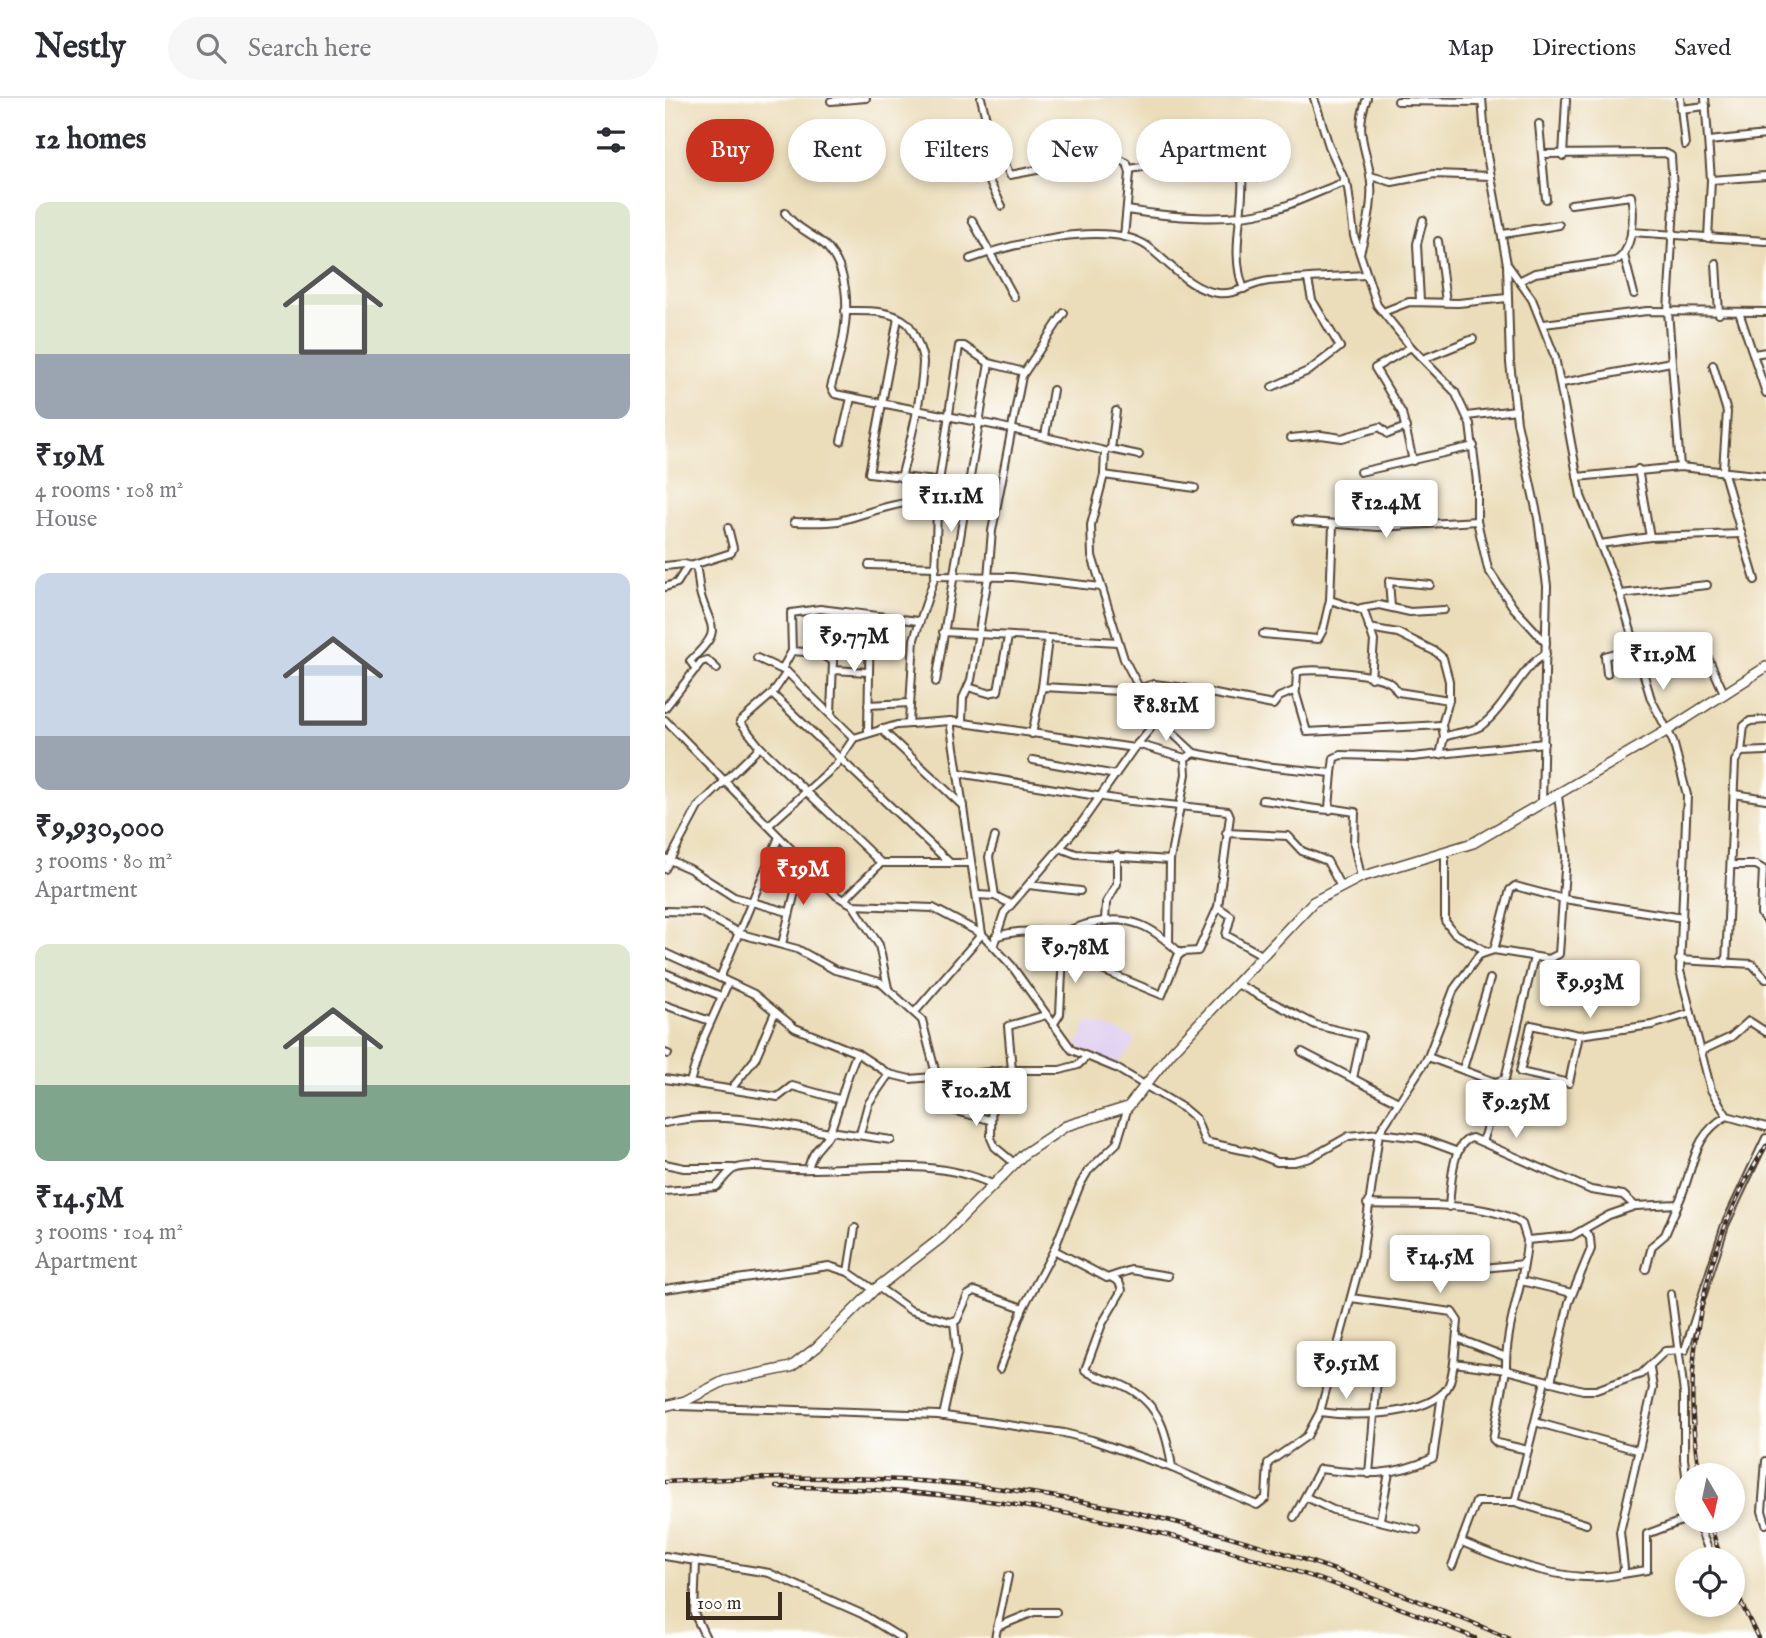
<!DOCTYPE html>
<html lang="en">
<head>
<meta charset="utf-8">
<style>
	:root { --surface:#fff; --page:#f7f7f7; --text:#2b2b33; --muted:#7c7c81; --line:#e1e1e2; --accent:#c8321e }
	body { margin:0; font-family:"IM FELL English",serif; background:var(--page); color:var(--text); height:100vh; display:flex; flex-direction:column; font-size:26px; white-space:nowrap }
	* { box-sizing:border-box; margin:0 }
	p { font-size:23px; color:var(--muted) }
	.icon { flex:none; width:38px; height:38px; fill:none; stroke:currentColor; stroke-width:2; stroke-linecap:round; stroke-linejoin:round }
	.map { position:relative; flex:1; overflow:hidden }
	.drawer { display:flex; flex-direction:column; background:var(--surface); width:665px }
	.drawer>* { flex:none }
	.guide { position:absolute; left:21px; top:21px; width:665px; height:63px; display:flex; gap:14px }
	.needle { width:46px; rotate:171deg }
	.controls { position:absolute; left:1010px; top:1365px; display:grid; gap:14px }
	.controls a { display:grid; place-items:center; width:70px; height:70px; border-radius:50%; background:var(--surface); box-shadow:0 4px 10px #0003; font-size:35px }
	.scale { position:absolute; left:21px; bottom:18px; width:96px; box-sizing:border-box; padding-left:7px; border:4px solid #3b2a1e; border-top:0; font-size:19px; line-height:24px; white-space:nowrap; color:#3b2a1e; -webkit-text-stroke:5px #fff; paint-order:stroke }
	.price { position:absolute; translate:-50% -60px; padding:0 16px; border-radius:7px; background:#fff; color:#222; font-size:23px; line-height:46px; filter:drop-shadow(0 2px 4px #0008) }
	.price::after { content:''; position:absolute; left:50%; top:42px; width:21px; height:16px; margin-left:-10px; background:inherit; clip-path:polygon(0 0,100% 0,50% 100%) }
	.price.current { background:var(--accent); color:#fff }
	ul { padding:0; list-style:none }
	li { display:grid; align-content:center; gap:14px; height:371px; padding:0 35px }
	li span { display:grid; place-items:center; height:217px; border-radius:14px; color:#555 }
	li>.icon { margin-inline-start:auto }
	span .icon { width:126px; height:126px; fill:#fffc; stroke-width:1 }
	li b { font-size:30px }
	h2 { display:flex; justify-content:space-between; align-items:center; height:84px; padding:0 35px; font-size:30px }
	.chip { padding:0 24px; border-radius:32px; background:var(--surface); box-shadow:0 4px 10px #0003; font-size:24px; line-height:63px }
	.chip.current { background:var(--accent); color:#fff }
	header { display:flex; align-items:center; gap:42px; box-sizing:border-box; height:98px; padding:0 35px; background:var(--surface); border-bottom:2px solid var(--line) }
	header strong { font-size:33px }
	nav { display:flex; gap:38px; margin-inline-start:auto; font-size:24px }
	.search { width:490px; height:63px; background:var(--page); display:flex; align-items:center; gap:18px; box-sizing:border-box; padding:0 24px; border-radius:38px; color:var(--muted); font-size:26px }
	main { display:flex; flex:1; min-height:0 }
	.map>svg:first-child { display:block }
	.built { fill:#e3d3f2 }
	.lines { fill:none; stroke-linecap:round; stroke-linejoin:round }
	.street-casing { stroke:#554535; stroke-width:10 }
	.secondary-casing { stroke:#554535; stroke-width:12 }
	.street { stroke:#fff; stroke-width:6 }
	.secondary { stroke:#fff; stroke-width:9 }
	.rail-casing { stroke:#3b2a1e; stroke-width:4.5 }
	.rail { stroke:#fff; stroke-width:2; stroke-dasharray:5; stroke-linecap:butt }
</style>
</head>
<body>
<header>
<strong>Nestly</strong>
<div class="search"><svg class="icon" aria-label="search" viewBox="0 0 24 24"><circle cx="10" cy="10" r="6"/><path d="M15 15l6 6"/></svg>Search here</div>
<nav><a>Map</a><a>Directions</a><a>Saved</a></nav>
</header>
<main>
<section class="drawer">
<h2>12 homes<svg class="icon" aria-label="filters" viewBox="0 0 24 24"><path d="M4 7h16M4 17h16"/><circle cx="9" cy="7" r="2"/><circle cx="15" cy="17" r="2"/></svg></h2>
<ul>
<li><span style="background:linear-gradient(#dfe7d0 70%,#9aa5b1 0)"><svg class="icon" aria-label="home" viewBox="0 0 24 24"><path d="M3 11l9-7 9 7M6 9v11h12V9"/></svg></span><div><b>₹19M</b><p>4 rooms · 108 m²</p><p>House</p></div></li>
<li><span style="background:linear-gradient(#c9d6e8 75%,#9aa5b1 0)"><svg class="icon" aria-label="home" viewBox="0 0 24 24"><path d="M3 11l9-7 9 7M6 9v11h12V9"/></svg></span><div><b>₹9,930,000</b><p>3 rooms · 80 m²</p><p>Apartment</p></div></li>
<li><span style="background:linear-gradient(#dfe7d0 65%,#7fa58c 0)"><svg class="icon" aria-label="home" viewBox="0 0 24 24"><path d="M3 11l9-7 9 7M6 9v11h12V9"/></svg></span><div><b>₹14.5M</b><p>3 rooms · 104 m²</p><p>Apartment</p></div></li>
</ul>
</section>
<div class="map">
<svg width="1101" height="1540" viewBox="0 0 1101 1540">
	<rect width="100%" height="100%" fill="#fff"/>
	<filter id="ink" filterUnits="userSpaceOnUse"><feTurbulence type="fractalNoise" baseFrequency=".0143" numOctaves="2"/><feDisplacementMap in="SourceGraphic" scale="14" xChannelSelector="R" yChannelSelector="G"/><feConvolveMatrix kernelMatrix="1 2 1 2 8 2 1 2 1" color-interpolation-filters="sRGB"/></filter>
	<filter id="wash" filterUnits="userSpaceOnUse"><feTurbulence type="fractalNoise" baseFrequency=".00686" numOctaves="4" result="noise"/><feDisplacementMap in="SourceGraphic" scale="28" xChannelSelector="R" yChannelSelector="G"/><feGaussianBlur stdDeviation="1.57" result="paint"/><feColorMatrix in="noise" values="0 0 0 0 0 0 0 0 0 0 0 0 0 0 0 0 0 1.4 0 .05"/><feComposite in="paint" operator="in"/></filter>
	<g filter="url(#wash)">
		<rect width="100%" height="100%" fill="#ebddb9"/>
		<path class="built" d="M423,922l47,18 -4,11 -15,17 -39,-20z"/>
	</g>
	<g filter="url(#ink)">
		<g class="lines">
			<g class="street-casing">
				<g id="street">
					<path d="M316,0l7,29 22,48 90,-17 14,-1 13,6 3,10 -6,64"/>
					<path d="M649,0l15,48 19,42 6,48 23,69 34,42 44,45 15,32 7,58v39l11,48 25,38 33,36"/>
					<path d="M817,0l4,52 21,114 3,99 7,59 21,96 9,68 -5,218"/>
					<path d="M1015,0l5,47"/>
					<path d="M1040,0l6,82 55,-4"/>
					<path d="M166,3l35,-3"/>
					<path d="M733,3l84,1"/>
					<path d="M1015,11l26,-3"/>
					<path d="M874,26l7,75"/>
					<path d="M323,29l-19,15 33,64"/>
					<path d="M1044,43l57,-6"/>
					<path d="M877,56l123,-1 6,3 3,49 -6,106 12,156"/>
					<path d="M898,58l3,-56"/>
					<path d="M465,71l107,-18c16,44 -11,93 7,138"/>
					<path d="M705,78l22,6 42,-8 57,2"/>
					<path d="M462,112c42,7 101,12 142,1 27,-7 51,-21 77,-29"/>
					<path d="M120,115c11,16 29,21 42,34 33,38 16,98 4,140l4,7 163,32 107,25 -1,24 -13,50 1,31 32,103 30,57 -4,13 -16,19 -184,-27 32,213 -67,78"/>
					<path d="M307,122l42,77"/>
					<path d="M966,134l135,9"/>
					<path d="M838,136l56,-9"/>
					<path d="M1043,140l3,-58"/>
					<path d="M773,143l8,61"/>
					<path d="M695,155c6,-22 13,-47 11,-70 -3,-35 -18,-48 -4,-85"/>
					<path d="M959,157l10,39"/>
					<path d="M305,161c42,-15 137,-40 177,-13 22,16 42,44 71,47 19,2 33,-10 51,-12 32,-3 65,-4 97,-6"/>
					<path d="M1051,165l3,51"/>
					<path d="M842,166l25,35 23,58 26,139 39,98 31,105 22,42 14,54 -7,176 31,119 16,26 39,11"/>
					<path d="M854,183l16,-8 80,-12c18,-8 20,-47 16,-65l-60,8"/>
					<path d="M755,203l-3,-57 6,-24"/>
					<path d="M180,213c20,0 45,-2 62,12 6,5 16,31 16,39 -1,36 -13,81 -22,116"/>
					<path d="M718,214l26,-10 49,1 49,-5"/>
					<path d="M1074,214l27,81"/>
					<path d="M233,220l-29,155 100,12"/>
					<path d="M879,226l103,-13 119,1"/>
					<path d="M746,249l-36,21 27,45 11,48"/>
					<path d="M1089,256l12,-2"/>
					<path d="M758,261l50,-20"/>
					<path d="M1048,267l14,47 -4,58 32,110"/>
					<path d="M897,285l109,-21"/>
					<path d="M607,289l38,-17 30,-23 -28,-47 -4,-20"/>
					<path d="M802,318l49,-6"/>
					<path d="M380,338l8,-46"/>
					<path d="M626,340l30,-3 21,3 38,-11 8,7 18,-7"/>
					<path d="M176,343l10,-43"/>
					<path d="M445,351l29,6"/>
					<path d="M446,351l5,-38"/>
					<path d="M973,371l12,68"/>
					<path d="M695,374l114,-26"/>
					<path d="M439,377l91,13"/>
					<path d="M912,379l103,-10 86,9"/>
					<path d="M274,384l20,-136h5l25,17 35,9"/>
					<path d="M632,423l82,6 98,-6"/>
					<path d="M129,424c15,0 29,1 44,-1 23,-4 80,-31 99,-12l-2,67 -21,63 -5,84"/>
					<path d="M668,427l-3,75 34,11 10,30 -3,37"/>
					<path d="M935,446l50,-7 91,-3"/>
					<path d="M204,467l67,2"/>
					<path d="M0,468l19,-2 12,3c3,9 2,19 5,29 11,36 22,33 -11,65l6,8"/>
					<path d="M270,478l78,1 88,10"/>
					<path d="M0,489l12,-4 10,-16 44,-14 2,-5 -5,-20"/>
					<path d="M955,496l87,-9"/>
					<path d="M726,509l-2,-26 41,4"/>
					<path d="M696,510l18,-3 31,7 34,-2"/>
					<path d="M704,530l29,5 38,19 7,6 6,23v19l-7,25 2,12"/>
					<path d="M278,534l175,10"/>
					<path d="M598,536l55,5 5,-9 7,-30"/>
					<path d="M383,541l-6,48 97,5"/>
					<path d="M1039,551l20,44"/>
					<path d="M127,553l26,2 15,8"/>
					<path d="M92,560l30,14 67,66"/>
					<path d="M117,571l10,-18 -1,-38 29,-4 98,12"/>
					<path d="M168,572l35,2"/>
					<path d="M942,576l-2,-18 30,-8"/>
					<path d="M271,584l53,-319"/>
					<path d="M303,589l20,6 10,-2 10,-54"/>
					<path d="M472,591l17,-5 24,3 95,18 6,-8 17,-7 1,-18c14,-5 84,2 95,12 3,2 3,6 6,8l51,8"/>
					<path d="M630,593l12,41 135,-7"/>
					<path d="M107,596l178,169"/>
					<path d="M203,607l42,-2"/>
					<path d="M0,610l36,-46 6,-2 10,9"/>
					<path d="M166,615l4,-102"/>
					<path d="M489,618l40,37"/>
					<path d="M0,622l172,176 16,9 80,3 49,26 29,31 61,85 44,18 67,40 13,11 9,23 47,10 25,10h17l16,-4 39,-22 30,-3 -17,123 -42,156c32,5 98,4 123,-19 8,-7 9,-20 11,-30l52,7c-1,-47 19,-85 21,-130l45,-4 37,-21 26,-9 43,-2c17,-36 13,-68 49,-88"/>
					<path d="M297,623l1,-23 8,-18 17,-103 4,-46 30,-155 42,-63"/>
					<path d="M216,631l82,77"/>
					<path d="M203,633l2,-114"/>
					<path d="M367,636l10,-47"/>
					<path d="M472,646l48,14 9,-5 70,13 68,7 -3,35 26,4 -1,32 7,33"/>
					<path d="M95,649l-20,-25 32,-28 15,-22"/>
					<path d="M1076,654l3,-26 6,-5 16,-1"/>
					<path d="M775,657l4,-18c12,-5 25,-4 37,-11 27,-20 39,-59 65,-72"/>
					<path d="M368,662l83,15"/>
					<path d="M294,675l162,27 107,11 2,5 -12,91 13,9 -5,19 36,20"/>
					<path d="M667,675l2,-15 7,-3 72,2 131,-14"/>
					<path d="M1069,696l32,5"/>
					<path d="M597,702c24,2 45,10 68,10"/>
					<path d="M104,727l66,-59 19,-28 43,-13 53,-4"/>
					<path d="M561,735l62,3 14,15 25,10 14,26"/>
					<path d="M114,739l-59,141 34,16 41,34 62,25"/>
					<path d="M330,739l-6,20 6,39"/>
					<path d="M395,750l16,6 94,6 16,-86 -1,-16"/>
					<path d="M780,754v69l9,12 32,18"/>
					<path d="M0,760l25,11 44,28 54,15"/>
					<path d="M1067,767h24l7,4 -2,45 5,6"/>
					<path d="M0,771l33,-62 62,-60 121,116h90"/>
					<path d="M364,787l51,6"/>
					<path d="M312,797l18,1 16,8"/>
					<path d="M179,802l37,-37"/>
					<path d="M188,807l26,40 9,43"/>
					<path d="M0,813l35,1 41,22 56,15 38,21 45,12 42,38 15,58"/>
					<path d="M440,823l1,-18 11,-19v-29"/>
					<path d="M330,839c22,-8 43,-5 65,-5 11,-1 21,-7 32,-9 39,-9 61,4 88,30"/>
					<path d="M504,845l1,-83"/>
					<path d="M117,846l20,-80"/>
					<path d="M329,846l10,-31 78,-91 52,-74"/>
					<path d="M829,852l16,-60 5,-4 49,13 119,19"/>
					<path d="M0,855l55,25"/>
					<path d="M1014,862l73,4 14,15"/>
					<path d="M397,863l35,7 65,27 16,-39 5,-4 15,-1 20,-44"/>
					<path d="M1061,865l9,-202 6,-9 25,-1"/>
					<path d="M0,875l56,23"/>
					<path d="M572,886l79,41 46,11 -9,42"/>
					<path d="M0,907l45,16"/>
					<path d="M388,927l7,-11 4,-82"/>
					<path d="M914,937l-48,-10 -11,47 49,11 10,-48 73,-10 39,-12"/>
					<path d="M1036,953l30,-14 18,-16 17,11"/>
					<path d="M637,954l96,50"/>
					<path d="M0,955l3,1"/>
					<path d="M763,959l67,25 10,-3 29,-122"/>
					<path d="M798,971l27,-90"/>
					<path d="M347,972l-4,-44 38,-11"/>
					<path d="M327,973l-1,67 4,9 18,15"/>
					<path d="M0,981l113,18 14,-11 46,13"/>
					<path d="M25,984l14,-45 24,-54"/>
					<path d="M67,990l23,-29 20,-47"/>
					<path d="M276,1009l49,13"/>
					<path d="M0,1025c52,-13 112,1 164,10"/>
					<path d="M165,1033l61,9"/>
					<path d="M195,1036l8,-30 21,-30"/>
					<path d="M817,1044l19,-60"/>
					<path d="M793,1054l-38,-14 -41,-5 49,-76 26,-68 25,-34 15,-5 55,9 10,-5 7,-98 -8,-60"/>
					<path d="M0,1066l19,4h49"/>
					<path d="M143,1071c5,-22 15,-22 22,-37 10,-26 15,-53 27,-79l32,21 21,5 102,-9h48l18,-5 7,-7"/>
					<path d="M0,1093l51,-4c6,-5 11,-15 18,-18 17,-7 42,0 59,0 67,2 138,-14 201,16"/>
					<path d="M702,1106c43,2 120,-4 155,20l5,16"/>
					<path d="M784,1109c2,-18 2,-65 23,-69l119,52 32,5 12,11"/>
					<path d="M389,1152l53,28 24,-8 37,6"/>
					<path d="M749,1165l59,6 51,-5"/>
					<path d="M981,1171l6,-23 13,-11 13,-31"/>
					<path d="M183,1174l7,-44"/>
					<path d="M447,1180l7,4 3,8 -20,34 -17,46c9,8 24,9 35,14 38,16 47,47 52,84"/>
					<path d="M856,1183l51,12"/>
					<path d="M213,1189l32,23 40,12 7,-2 11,-25 7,-4 48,17"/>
					<path d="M0,1191l164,-23 19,6 26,18"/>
					<path d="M1006,1196l13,99v66l3,24"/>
					<path d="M686,1200l101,14 6,9 -4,42"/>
					<path d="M792,1240l49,19"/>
					<path d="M335,1271l23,-61 31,-58 26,-65 8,-14 29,-28 11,-36"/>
					<path d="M886,1284l18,-80 22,-53 -1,-11 -6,-8"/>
					<path d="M14,1308l259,9 126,18 28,7 80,28 85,37 9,-7 2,-35 39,-27 13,-24"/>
					<path d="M278,1318l14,-64 -3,-30"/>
					<path d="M870,1324l102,28"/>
					<path d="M863,1352l-31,-7 -4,-4 13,-69 77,20h13l45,-16 24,-23 20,-1 40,-125 41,-87"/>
					<path d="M1101,1363l-4,50 4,13"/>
					<path d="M704,1376l9,-106"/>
					<path d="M641,1399l27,13 84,20"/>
					<path d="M850,1404l71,22"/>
					<path d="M629,1419l26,-48c45,5 70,9 113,-11l9,-64"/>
					<path d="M715,1421l9,-46"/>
					<path d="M1032,1423l15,38"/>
					<path d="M797,1444c46,20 109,44 160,32l2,-6 -4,-36 33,-144 -3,-20"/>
					<path d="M0,1458l104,17 93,41 39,24"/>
					<path d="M31,1464l-2,51 12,25"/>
					<path d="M787,1468l24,-64h39l30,-121"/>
					<path d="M957,1476l25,-4v-36l40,-15"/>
					<path d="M332,1529l37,-15h22"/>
					<path d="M330,1540l13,-62"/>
				</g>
			</g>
			<g class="secondary-casing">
				<path id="secondary" d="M0,1308l20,-5 39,-20 67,-14 26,-20 57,-57 67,-52 83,-84 42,-28 62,-19 42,-53 143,-152 48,-25 112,-34 195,-113 98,-63"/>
			</g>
			<use href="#street" class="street"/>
			<use href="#secondary" class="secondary"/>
			<g class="rail-casing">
				<g id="rail">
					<path d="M1035,1377c-22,-112 5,-233 66,-329"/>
					<path d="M0,1384c107,-6 215,-7 322,5 180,21 355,79 521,151"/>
					<path d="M111,1389c242,-1 477,57 699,151"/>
					<path d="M1044,1423l12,38"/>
					<path d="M1068,1488l25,52"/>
				</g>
			</g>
			<use href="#rail" class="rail"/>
		</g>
	</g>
</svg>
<div class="controls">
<a><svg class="needle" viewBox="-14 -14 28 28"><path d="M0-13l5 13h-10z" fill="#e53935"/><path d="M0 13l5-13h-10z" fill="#7c7c81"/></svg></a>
<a><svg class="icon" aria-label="locate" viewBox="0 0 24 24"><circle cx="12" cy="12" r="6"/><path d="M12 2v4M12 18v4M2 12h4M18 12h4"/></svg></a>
</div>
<div class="scale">100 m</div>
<b class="price" style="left:286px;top:436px">₹11.1M</b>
<b class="price" style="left:721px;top:442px">₹12.4M</b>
<b class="price" style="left:189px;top:576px">₹9.77M</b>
<b class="price" style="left:998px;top:594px">₹11.9M</b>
<b class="price" style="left:501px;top:645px">₹8.81M</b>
<b class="price current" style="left:138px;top:809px">₹19M</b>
<b class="price" style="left:410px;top:887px">₹9.78M</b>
<b class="price" style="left:925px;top:922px">₹9.93M</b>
<b class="price" style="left:311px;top:1030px">₹10.2M</b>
<b class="price" style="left:851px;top:1042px">₹9.25M</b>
<b class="price" style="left:775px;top:1197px">₹14.5M</b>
<b class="price" style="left:681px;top:1303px">₹9.51M</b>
<div class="guide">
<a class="chip current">Buy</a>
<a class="chip">Rent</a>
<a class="chip">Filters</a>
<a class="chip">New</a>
<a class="chip">Apartment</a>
</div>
</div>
</main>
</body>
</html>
